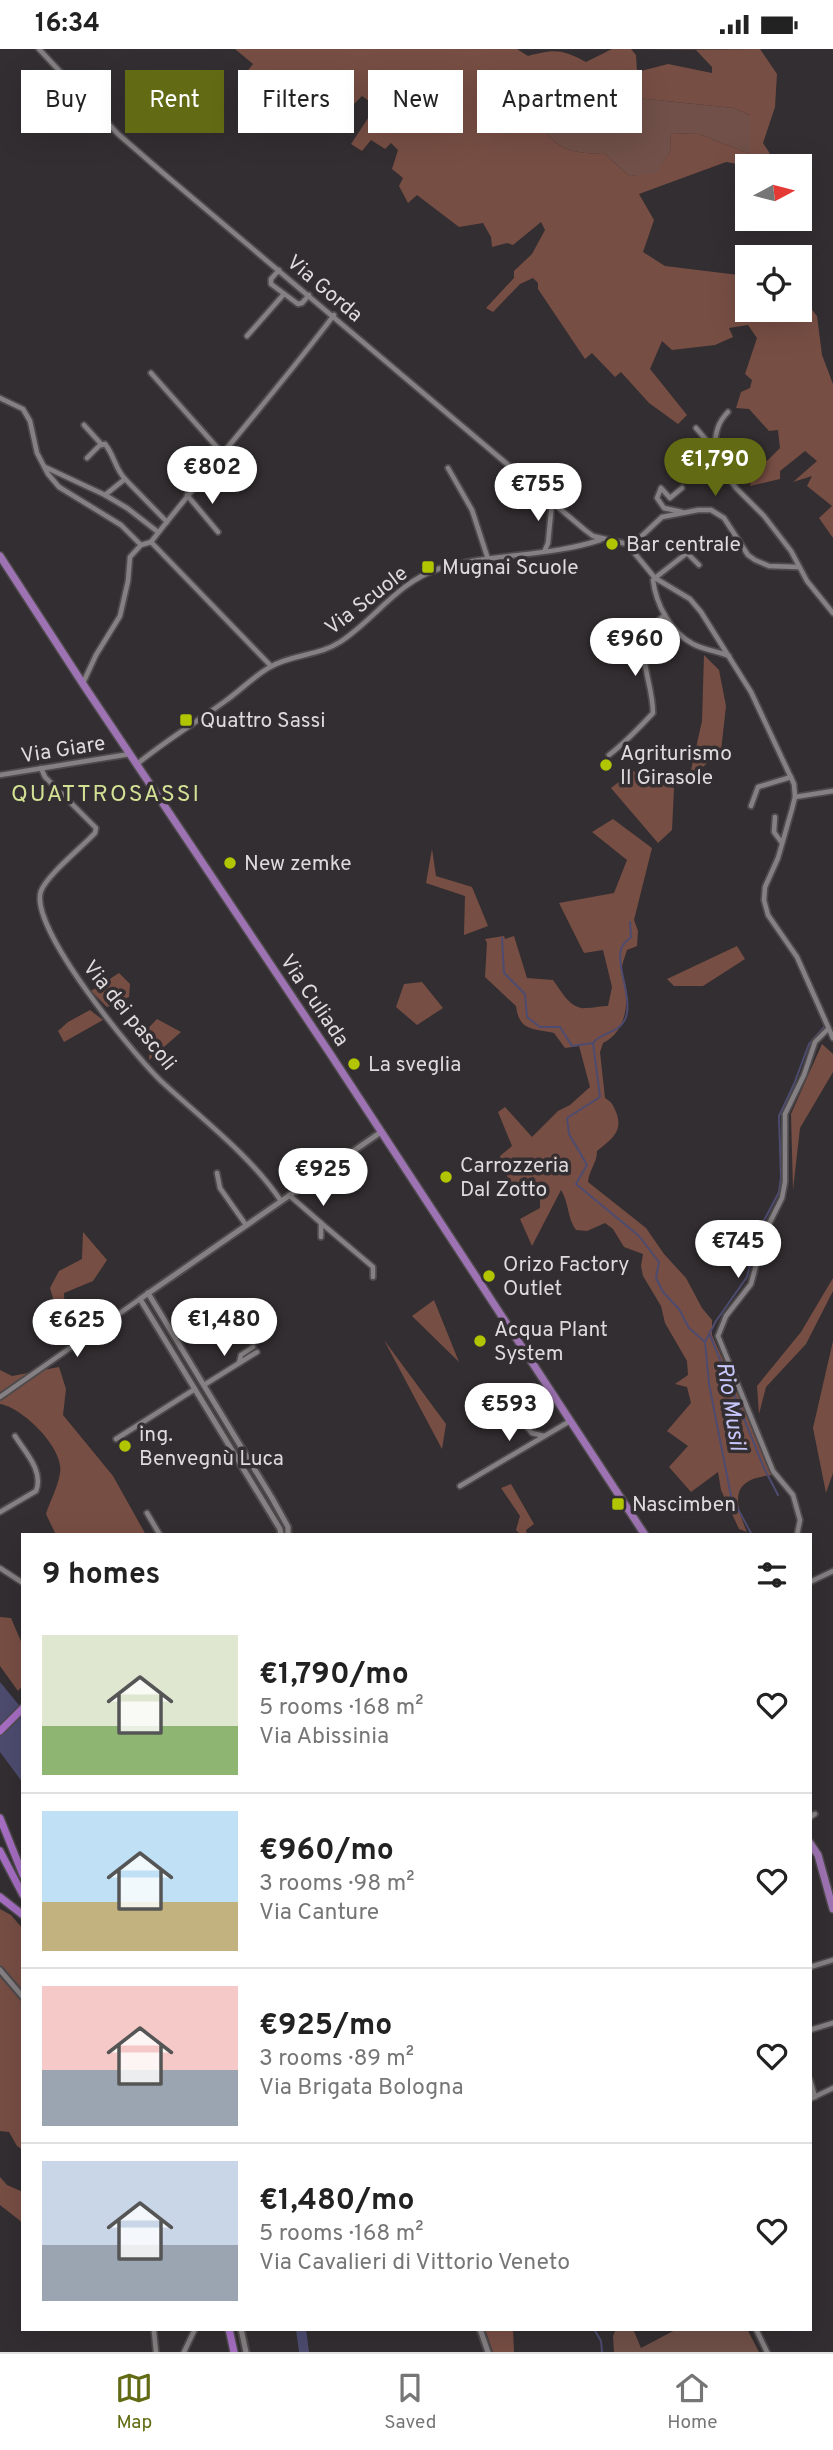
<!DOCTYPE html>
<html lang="en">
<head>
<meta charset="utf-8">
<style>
	:root { --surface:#fff; --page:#f6f6f6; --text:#222; --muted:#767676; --line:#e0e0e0; --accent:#626b13 }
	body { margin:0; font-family:Overpass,sans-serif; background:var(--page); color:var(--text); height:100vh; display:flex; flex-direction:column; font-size:26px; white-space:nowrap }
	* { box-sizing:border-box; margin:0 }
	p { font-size:23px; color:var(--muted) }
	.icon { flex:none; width:38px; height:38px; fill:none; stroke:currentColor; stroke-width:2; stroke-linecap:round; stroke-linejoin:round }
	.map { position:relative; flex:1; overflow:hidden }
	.sheet { position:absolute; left:21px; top:1484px; width:791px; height:798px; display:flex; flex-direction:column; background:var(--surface); border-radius:0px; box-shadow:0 7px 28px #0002 }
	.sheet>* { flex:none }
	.top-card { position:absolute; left:21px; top:21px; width:791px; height:63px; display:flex; gap:14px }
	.needle { width:46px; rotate:83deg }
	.controls { position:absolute; left:735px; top:105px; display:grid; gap:14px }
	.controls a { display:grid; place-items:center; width:77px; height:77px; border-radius:0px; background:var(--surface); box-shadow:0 7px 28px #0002; font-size:35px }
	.price { position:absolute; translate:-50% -60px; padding:0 16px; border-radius:24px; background:#fff; color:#222; font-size:23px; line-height:46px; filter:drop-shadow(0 2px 4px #0008) }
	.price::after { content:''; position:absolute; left:50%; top:42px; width:21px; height:16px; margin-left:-10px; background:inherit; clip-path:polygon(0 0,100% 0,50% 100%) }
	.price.selected { background:var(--accent); color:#fff }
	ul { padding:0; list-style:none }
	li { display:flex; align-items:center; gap:21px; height:175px; padding:0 21px }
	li+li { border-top:2px solid var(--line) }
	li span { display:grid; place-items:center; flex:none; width:196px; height:140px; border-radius:0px; color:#555 }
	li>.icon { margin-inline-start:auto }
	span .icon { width:84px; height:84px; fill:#fffc; stroke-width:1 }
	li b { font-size:30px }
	h2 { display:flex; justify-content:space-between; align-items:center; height:84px; padding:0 21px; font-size:30px }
	.chip { padding:0 24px; border-radius:0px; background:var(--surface); box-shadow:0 7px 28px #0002; font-size:24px; line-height:63px }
	.chip.selected { background:var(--accent); color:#fff }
	.status { display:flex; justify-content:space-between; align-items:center; height:49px; padding:0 35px; background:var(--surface); direction:ltr }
	.status svg { height:19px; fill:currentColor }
	.menu { display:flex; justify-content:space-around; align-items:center; height:98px; border-top:2px solid var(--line); background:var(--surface); font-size:19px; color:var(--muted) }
	.menu a { display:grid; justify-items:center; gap:4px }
	.menu .selected { color:var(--accent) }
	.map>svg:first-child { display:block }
	.green { fill:#705048 }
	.forest { fill:#774e44; fill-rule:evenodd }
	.water { fill:#4d4c70 }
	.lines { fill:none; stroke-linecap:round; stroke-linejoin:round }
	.stream { stroke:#4d4c70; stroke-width:2 }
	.river { stroke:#4d4c70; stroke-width:10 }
	.minor-casing { stroke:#4e4a4c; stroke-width:8 }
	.tertiary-casing { stroke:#4e4a4c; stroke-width:9 }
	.primary-casing { stroke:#4e4a4c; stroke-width:10 }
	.trunk-casing { stroke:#4e4a4c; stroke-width:10 }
	.minor { stroke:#858083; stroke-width:4.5 }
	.tertiary { stroke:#858083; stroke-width:5 }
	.primary { stroke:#9e73b3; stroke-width:7 }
	.trunk { stroke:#a66ec3; stroke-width:7 }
	.poi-dot { fill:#b1c500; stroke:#332e31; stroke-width:2.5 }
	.labels { text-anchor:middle; stroke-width:7; stroke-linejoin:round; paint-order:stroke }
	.street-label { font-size:21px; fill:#dedbdd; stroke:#332e31 }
	.poi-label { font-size:21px; fill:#dedbdd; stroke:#332e31; text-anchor:start }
	.neighbourhood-label { font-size:23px; letter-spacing:2px; fill:#d3e195; stroke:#332e31 }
	.water-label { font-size:23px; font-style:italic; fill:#c6c6fa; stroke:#332e31 }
</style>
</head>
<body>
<div class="status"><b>16:34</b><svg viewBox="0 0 49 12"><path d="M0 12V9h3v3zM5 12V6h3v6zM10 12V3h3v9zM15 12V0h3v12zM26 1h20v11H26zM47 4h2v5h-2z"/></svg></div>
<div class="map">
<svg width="833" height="2303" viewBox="0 0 833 2303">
	<rect width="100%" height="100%" fill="#332e31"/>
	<g class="green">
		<path d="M627,48l107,11 16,7v39l-51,-20 -29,-1 1,17 -14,24 -28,2 -25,-23c-38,2 -55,-7 -70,-44z"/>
		<path d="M616,2280h17l8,19 36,-19h70l12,23h-145l-1,-16z"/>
	</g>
	<g class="forest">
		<path d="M235,0h282l11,7c27,-7 33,-7 58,6l26,-13h19l5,6 1,17 31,-8 44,9v-6l-16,-17h-53l117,-1 17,25 -2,33 -12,36 15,23h-29l-23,-4 -87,32 15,26 -11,32 22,14 82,10v34h53v-16l17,22 5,39 11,29v154l-14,-20 13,-12 -25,-20 5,-10 -19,6 24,-21 -12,-10 -25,20v8l-30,7 4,-20 14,-6 12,-12 -2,-18 -9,1 -20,-22 -13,-1 5,-16 9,-4 2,-8 -7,-6 12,-36 -9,-13 -19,3 4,9 -18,8 -43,5 -10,-9 -12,28 37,46 -9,9 -29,-21 -28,-31 -6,5 -23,-24 -7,6 -47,-70v-6l-5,-5 -13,6 -27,28 -7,-4 28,-30v-7l18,-17 13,-24 -4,-8 -28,23 -6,-2 -15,4 -1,-10 -8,-14 -24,4 -42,-32 -9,8 -9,-17 4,-8 -11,-9 6,-19 -7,-7 -6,6 -14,-9 -9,11 -11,-7 25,-38 -14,-10 -12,12 -21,-12 -17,-13 -11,4 -29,-16 -15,22 -4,-3 1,-7 -9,-9 8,-10zM627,48l107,11 16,7v39l-51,-20 -29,-1 1,17 -14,23 -28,3 -25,-23c-38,2 -55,-7 -70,-44z"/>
		<path d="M704,606l15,15 7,36 -5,45 -32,28 13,-58z"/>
		<path d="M633,722l41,17 -2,42 -14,13 -47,-55z"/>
		<path d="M613,770l39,29 -18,72 4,11 -1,15 -10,4c-2,7 -6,15 -5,22 1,6 4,11 4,17 2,22 -3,44 -23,54l-3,9 5,46c7,4 8,7 11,14 8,20 -5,27 -19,39 0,12 -8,19 -9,31l58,46 18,26 22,24 16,30 10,12v15l62,140c-43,3 -41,24 -27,57l-8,-3 -18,-39 -3,-18 -27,20 -22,-25 19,-21 -21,-15 24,-28 -4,-16 -12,-3 13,-9 -1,-14 -22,-38 -4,-17 -18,-30 -2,-10 2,-12 -19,-7 -11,-18 -8,-6 -18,8 -11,-1c-9,-12 -7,-28 -15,-40l-29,56 -12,-27 20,-11v-20l-8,3 -20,-5 -11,-22 -1,-8 12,-10 -14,-34 7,-5 27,30 26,-26 12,-6 20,-18 -11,-41 -14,2 -11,-15c-20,-5 -35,-1 -38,-27l-31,-29 2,-34 -2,-4 19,-3 1,3 9,-3 13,42 26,2c8,10 17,30 33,28 8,0 14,-2 22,-2l4,-19 -9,-37 -19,3 -25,-50 55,-10 13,-33 -35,-28z"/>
		<path d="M432,800l4,27 36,11 16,39 -24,9 1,-39 -39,-13z"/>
		<path d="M737,897l8,13 -42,27h-29l-7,-7z"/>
		<path d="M119,924l11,11 -1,13 -22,10 -16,-16z"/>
		<path d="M422,933l21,26 -26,17 -21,-18 8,-23z"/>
		<path d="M90,961l13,10 -39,22 -6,-11 10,-9z"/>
		<path d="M157,970l24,13 -32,28 1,-17 -13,-3z"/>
		<path d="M822,995l11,10v18l-33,56 -7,62 -2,-76z"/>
		<path d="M83,1183l24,28 -14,21 -29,12 2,49 -16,-54 9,-17 23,-12z"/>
		<path d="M833,1229v13l-27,53 -40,43 -7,27 -2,-28 44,-54z"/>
		<path d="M434,1251l25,62 -47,-46z"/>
		<path d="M384,1291l62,84 -4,25z"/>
		<path d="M833,1292v132l-7,20 -13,-65z"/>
		<path d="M59,1318l7,22 -3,26 50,61 33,59h-90l-10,-21c4,-13 12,-27 14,-41 5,-24 -38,-66 -60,-69v-34l12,6z"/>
		<path d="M511,1435l23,40 -8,6 1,5h-6l-5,-5 4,-14 -19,-28z"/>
		<path d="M0,1568l11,1 12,28v39l-5,6 -18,-25z"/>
		<path d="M0,1860l11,6 12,14v221l-6,-4 -8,-14 -9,-1z"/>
		<path d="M0,2128l7,8 16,7v31l-23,-18z"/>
		<path d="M485,2280h28l1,23h-21z"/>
	</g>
	<path class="water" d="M0,1633l23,28v73l-23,-31z"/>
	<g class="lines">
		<g class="stream">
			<path d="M502,889l2,35 21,21 2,23 13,10h20l12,19 21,-3c9,-12 27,-9 33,-26 7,-20 -13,-57 -3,-72 2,-3 5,-5 8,-8l-1,-15"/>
			<path d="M593,994l7,54 -33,21 2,16 18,31 -11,19 63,52 20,26 -3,16 7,14 16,17 10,19 16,14"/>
			<path d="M710,1286l54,133 14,27"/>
			<path d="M752,1486l-21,-39 -22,-112 -4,-42 11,-21 31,-44 12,-47 20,-38 2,-14 -2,-62 15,-32 15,-40 16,-18"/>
			<path d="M594,2280l7,12 1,11"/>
		</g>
		<path class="river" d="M301,2280l3,23"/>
		<g class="minor-casing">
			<g id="minor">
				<path d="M39,0l79,85 45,39 422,357 8,6 34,8 28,34 35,21 11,13 50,80 43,92 1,13 -3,12 -14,49 -13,29 -1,13 4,15 29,42 36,81"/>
				<path d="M279,221l-8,9v5l27,20 4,-1 7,-8"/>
				<path d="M247,287l37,-42"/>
				<path d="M151,324l71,80"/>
				<path d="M0,349l23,11 7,12 7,32 11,21 11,13 62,38 20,20"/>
				<path d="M84,376l18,20"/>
				<path d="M696,379l17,20 11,23 12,17 28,28 27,35 16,30 26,32"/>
				<path d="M714,399c2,-15 3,-25 14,-36"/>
				<path d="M87,409l13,-13 5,-1c9,11 10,24 20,35"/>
				<path d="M45,418l60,28 22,13 31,24"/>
				<path d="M448,419l24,42 16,49"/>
				<path d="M682,439l-12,10 -9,-10 -4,10 7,10 18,4"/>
				<path d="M105,446l20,-16 42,43"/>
				<path d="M187,446l31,37"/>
				<path d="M151,493l120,124"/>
				<path d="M629,499l33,-31 36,-7h13l13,8 24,37 7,5 14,6 29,1"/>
				<path d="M545,501l3,-7 4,-41"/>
				<path d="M699,516l-12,-12 -32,25 -2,2c3,24 17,52 40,64 11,6 25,7 36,12"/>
				<path d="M83,634l13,-28 24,-39 8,-35 2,-24 11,-12 10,-3c60,-77 124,-149 183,-227"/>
				<path d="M609,706c17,-13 30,-27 44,-42 0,-38 -27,-70 12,-98"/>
				<path d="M137,715c28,-23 58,-41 87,-62 16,-11 30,-26 46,-35 22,-13 49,-11 70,-25 34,-22 58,-60 98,-73 52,-16 111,-12 162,-29"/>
				<path d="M41,719l4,9 51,51 -1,5c-13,14 -48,42 -54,58 -13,36 93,164 120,190 41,38 89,74 120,120"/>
				<path d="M0,726l130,-21"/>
				<path d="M795,748l38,-6"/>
				<path d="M751,757l7,-19 33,-10"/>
				<path d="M775,768l-1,15 8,11"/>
				<path d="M217,1124l3,15 26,37"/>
				<path d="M289,1146l32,28v14"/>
				<path d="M321,1174l52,44v10"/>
				<path d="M239,1314l2,-8 12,-8"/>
				<path d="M204,1336l53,-33"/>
				<path d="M0,1348l140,-98"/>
				<path d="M501,1348l31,36 12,3"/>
				<path d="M116,1390l79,-50"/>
				<path d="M460,1437l110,-65"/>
				<path d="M0,1463l36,-21c8,-20 -11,-39 -21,-55"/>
				<path d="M147,1464l13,22"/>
				<path d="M797,1486l3,-15 -7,-25 -20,-24 -55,-135 8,-20 25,-32 14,-52 17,-34 3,-16v-68l19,-39 11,-33 13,-13"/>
				<path d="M0,1519l23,15"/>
				<path d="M810,1533l23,-11"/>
				<path d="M810,1768l5,-3"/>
				<path d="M810,1918l23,-7"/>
				<path d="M810,1981l23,-7"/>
				<path d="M810,2031l5,17"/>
				<path d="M810,2050l23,-11"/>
				<path d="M756,2280l11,23"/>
				<path d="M154,2283l2,20"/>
				<path d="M184,2303l11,-23"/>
			</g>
		</g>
		<g class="tertiary-casing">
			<g id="tertiary">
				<path d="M148,1244l124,205 16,29v8"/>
				<path d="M281,1486l-1,-6 -140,-230 241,-167"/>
				<path d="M0,1921l23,27"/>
				<path d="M241,2280l5,23"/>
				<path d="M480,2280l8,23"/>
			</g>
		</g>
		<g class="primary-casing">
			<g id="primary">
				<path d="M0,507l83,128 248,371 314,480"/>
				<path d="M810,1794l8,12 15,54"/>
			</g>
		</g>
		<g class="trunk-casing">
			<g id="trunk">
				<path d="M0,1682l23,-23"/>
				<path d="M0,1769l23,57"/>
				<path d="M0,1802l23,44"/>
				<path d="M0,1848l23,18"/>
				<path d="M229,2280l5,23"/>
			</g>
		</g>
		<use href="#minor" class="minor"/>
		<use href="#tertiary" class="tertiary"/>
		<use href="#primary" class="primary"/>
		<use href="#trunk" class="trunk"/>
	</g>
	<g class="poi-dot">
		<circle cx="612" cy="495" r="7"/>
		<rect x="421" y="511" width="14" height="14" rx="3.5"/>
		<rect x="179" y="664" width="14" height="14" rx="3.5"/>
		<circle cx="606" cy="716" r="7"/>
		<circle cx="230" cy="814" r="7"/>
		<circle cx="354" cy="1015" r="7"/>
		<circle cx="446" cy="1128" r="7"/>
		<circle cx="489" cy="1227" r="7"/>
		<circle cx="480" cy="1292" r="7"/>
		<circle cx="125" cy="1397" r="7"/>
		<rect x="611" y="1448" width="14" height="14" rx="3.5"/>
	</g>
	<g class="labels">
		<g class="street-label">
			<text transform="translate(325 239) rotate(40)" y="7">Via Gorda</text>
			<text transform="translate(366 551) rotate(-38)" y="7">Via Scuole</text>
			<text transform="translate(63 700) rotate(-9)" y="7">Via Giare</text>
			<text transform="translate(315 951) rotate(56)" y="7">Via Culiada</text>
			<text transform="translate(130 966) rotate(51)" y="7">Via dei pascoli</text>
		</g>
		<g class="poi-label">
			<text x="626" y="502">Bar centrale</text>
			<text x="442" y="525">Mugnai Scuole</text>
			<text x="200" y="678">Quattro Sassi</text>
			<text x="620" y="711">Agriturismo<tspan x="620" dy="24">Il Girasole</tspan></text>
			<text x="244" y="821">New zemke</text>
			<text x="368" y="1022">La sveglia</text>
			<text x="460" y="1123">Carrozzeria<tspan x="460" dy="24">Dal Zotto</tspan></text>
			<text x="503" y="1222">Orizo Factory<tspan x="503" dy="24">Outlet</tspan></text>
			<text x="494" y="1287">Acqua Plant<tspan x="494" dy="24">System</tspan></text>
			<text x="139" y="1392">ing.<tspan x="139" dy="24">Benvegnù Luca</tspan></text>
			<text x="632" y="1462">Nascimben</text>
		</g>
		<g class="neighbourhood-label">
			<text x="106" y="752">QUATTROSASSI</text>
		</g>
		<g class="water-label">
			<text transform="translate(732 1357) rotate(81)" y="8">Rio Musil</text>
		</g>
	</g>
</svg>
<div class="controls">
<a><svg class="needle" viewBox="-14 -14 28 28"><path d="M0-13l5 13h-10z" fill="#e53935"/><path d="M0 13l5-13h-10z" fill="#767676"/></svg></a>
<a><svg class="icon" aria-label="locate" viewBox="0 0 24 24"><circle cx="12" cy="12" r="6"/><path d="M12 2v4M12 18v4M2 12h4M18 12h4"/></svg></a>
</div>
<b class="price selected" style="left:715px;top:449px">€1,790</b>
<b class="price" style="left:212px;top:457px">€802</b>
<b class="price" style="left:538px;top:474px">€755</b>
<b class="price" style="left:635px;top:629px">€960</b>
<b class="price" style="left:323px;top:1159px">€925</b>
<b class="price" style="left:738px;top:1231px">€745</b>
<b class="price" style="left:224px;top:1309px">€1,480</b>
<b class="price" style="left:77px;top:1310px">€625</b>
<b class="price" style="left:509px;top:1394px">€593</b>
<div class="top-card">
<a class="chip">Buy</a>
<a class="chip selected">Rent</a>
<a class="chip">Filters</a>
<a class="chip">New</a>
<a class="chip">Apartment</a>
</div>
<section class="sheet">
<h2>9 homes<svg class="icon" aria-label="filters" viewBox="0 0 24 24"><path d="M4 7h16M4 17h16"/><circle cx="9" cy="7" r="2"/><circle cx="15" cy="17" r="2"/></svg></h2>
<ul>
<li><span style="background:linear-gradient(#dfe7d0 65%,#8fb573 0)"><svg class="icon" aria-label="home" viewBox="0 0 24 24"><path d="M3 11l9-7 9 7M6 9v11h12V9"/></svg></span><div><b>€1,790/mo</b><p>5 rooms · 168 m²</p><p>Via Abissinia</p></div><svg class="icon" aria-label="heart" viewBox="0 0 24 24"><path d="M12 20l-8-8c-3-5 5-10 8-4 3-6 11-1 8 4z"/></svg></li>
<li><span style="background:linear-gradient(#bfe0f5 65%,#c2b280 0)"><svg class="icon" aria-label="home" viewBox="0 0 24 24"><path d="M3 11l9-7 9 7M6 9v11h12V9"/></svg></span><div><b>€960/mo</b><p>3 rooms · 98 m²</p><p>Via Canture</p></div><svg class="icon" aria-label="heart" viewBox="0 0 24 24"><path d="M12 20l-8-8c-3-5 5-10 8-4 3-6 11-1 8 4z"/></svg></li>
<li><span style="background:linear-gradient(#f6c9c9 60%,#9aa5b1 0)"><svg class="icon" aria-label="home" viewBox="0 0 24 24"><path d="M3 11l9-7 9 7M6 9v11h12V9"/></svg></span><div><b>€925/mo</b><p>3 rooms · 89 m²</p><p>Via Brigata Bologna</p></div><svg class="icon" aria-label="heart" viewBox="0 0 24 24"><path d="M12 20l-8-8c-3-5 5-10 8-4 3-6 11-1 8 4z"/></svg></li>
<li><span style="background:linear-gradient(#c9d6e8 60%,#9aa5b1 0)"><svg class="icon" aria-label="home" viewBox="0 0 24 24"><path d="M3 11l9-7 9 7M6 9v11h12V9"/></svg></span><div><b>€1,480/mo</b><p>5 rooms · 168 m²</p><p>Via Cavalieri di Vittorio Veneto</p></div><svg class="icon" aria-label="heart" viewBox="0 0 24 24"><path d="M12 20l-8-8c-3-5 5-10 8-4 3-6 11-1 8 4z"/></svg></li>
</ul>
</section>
</div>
<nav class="menu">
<a class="selected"><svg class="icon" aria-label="map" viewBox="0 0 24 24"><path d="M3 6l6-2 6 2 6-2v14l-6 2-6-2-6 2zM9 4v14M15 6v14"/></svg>Map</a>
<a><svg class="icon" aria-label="saved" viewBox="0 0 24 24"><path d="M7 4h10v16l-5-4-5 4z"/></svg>Saved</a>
<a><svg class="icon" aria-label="home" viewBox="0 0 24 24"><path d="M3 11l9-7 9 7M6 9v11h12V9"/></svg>Home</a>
</nav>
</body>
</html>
